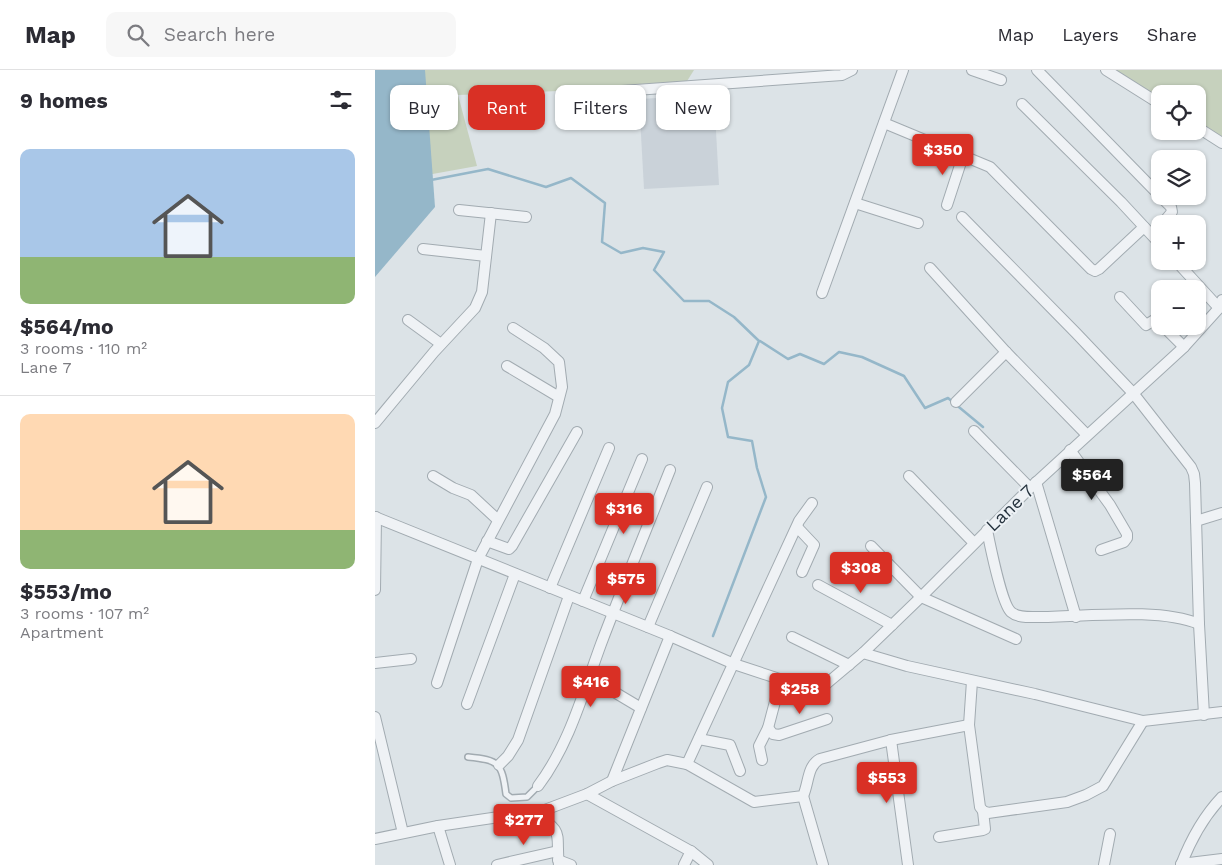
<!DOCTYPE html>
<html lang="en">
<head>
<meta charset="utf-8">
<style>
	:root { --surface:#fff; --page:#f7f7f7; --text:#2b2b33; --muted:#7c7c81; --line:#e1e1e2; --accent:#d93025 }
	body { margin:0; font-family:"Work Sans",sans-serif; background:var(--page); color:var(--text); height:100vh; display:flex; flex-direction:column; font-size:19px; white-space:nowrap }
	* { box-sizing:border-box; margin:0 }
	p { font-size:16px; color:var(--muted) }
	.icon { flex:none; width:28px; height:28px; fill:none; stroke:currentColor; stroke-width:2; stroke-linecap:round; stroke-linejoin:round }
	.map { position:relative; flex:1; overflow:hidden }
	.side { display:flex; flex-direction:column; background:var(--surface); width:375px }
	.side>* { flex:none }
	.hud { position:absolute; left:15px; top:15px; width:475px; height:45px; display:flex; gap:10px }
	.tools { position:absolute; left:776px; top:15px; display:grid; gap:10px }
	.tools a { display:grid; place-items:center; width:55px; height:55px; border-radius:10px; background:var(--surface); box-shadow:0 1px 4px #0004; font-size:25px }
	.price { position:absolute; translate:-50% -42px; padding:0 11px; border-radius:5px; background:var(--accent); color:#fff; font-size:16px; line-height:32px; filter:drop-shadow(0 1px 2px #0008) }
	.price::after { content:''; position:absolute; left:50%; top:30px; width:15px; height:11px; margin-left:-8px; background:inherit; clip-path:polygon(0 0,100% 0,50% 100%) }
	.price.current { background:#222; color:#fff }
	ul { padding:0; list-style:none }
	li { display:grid; align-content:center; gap:10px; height:265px; padding:0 20px }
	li+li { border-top:1px solid var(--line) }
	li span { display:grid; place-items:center; height:155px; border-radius:10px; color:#555 }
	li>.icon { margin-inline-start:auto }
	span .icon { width:90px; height:90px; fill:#fffc; stroke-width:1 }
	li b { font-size:21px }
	h2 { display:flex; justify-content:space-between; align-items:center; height:60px; padding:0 20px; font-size:21px }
	.tag { padding:0 18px; border-radius:10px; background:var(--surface); box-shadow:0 1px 4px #0004; font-size:18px; line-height:45px }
	.tag.current { background:var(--accent); color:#fff }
	header { display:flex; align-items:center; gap:30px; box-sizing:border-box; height:70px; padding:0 25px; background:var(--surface); border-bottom:1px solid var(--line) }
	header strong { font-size:24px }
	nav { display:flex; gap:28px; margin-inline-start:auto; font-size:18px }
	.search { width:350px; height:45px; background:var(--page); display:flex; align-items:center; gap:12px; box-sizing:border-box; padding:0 18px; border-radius:10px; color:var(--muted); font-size:19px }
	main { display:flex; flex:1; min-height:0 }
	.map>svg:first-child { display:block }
	.built { fill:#cad2d9 }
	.green { fill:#c6d1bd }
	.water { fill:#95b7c9 }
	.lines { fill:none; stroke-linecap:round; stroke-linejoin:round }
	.stream { stroke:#95b7c9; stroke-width:2.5 }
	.lane-casing { stroke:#a2abb1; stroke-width:8 }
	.street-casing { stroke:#a2abb1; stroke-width:12 }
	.lane { stroke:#eff2f5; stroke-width:5 }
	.street { stroke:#eff2f5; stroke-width:10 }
	.labels { text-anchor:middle; stroke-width:4; stroke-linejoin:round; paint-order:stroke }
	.street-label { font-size:18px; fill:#26333e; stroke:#ecf1f5 }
</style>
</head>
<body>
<header>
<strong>Map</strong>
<div class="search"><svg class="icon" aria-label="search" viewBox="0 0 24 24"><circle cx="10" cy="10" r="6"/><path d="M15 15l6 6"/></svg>Search here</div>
<nav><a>Map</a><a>Layers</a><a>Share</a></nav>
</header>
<main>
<section class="side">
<h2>9 homes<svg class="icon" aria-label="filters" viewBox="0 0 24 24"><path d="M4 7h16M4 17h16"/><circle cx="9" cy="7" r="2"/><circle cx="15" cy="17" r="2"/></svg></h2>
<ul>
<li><span style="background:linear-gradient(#a9c7e8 70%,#8fb573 0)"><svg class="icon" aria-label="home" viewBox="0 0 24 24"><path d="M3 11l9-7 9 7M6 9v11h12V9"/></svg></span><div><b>$564/mo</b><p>3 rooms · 110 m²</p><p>Lane 7</p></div></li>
<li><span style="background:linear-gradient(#ffd9b3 75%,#8fb573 0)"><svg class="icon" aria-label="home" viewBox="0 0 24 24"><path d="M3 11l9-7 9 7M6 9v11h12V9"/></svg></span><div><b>$553/mo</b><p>3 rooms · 107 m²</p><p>Apartment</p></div></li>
</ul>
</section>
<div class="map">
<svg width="847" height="795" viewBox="0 0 847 795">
	<rect width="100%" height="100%" fill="#dce3e7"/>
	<path class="built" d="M339,25l5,90 -75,4 -5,-90z"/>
	<g class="green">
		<path d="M39,0h280l-10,16 -226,9 19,71 -50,9z"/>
		<path d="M735,0h112v68l-24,-15 -1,-29h-37v6z"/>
	</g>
	<path class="water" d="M0,0h50l10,137 -60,70z"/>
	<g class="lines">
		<g class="stream">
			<path d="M56,110l57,-11 58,18 25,-9 34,25 -3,39 19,11 22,-5 21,4 -10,18 30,31h25l25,16 25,24 -10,24 -21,17 -6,26 6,29 24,4 5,27 9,29 -53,139"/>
			<path d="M385,271l28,18 12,-5 24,10 15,-12 23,5 42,19 21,32 23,-10 35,29"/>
		</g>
		<g class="lane-casing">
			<path id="lane" d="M93,687c31,3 34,6 38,37l5,4 16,-1 11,-11"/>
		</g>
		<g class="street-casing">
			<g id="street">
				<path d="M597,0l29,10"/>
				<path d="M662,0l123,126"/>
				<path d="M731,0l54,34"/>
				<path d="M191,25l276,-20 10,-5"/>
				<path d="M647,34l99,98 39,42"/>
				<path d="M509,53l106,44 101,102 4,2 4,-2 45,-42"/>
				<path d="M822,57l25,16"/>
				<path d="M785,126l11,11 1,5 -10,12"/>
				<path d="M480,133l63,20"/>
				<path d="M572,135l16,-49"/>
				<path d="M84,140l67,7"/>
				<path d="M587,147l114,116 57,60 58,74 3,7 1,9 4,141 5,91"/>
				<path d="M48,179l63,7"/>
				<path d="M801,191l43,47"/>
				<path d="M555,198l76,84 81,83"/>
				<path d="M447,223l81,-223"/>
				<path d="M745,227l26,28 10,-6 4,4"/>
				<path d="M33,250l33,24"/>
				<path d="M788,256l21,21"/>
				<path d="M132,296l52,31"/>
				<path d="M581,332l50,-50"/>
				<path d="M0,353l59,-71 41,-44 7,-16 9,-79"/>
				<path d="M599,361l56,57"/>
				<path d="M695,380l40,55 17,29v4l-3,4 -23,8"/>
				<path d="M58,406l20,12 18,7 27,25"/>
				<path d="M534,406l65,67"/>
				<path d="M661,412l40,135"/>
				<path d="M437,433l-13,18 -112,243 67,38 49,-6c6,-13 4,-30 17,-37l71,-19 78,-15"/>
				<path d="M0,447l295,119 64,28 82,27 3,-1 44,-37 58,-56 109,-109 154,-141 35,-39 3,-8"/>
				<path d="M821,451l26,-8"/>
				<path d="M422,457l17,18 -12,27"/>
				<path d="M612,460c3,15 15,74 24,82 7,6 18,5 26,5 46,0 121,-10 162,7"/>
				<path d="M112,471l22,8 3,-3 65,-114"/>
				<path d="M496,476l50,51 95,42"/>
				<path d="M443,515l74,40"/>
				<path d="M175,518l59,-140"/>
				<path d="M0,520l1,-73"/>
				<path d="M208,531l59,-142"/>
				<path d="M273,557l59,-140"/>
				<path d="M417,567l57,28"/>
				<path d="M488,583l44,13 128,28 108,27 79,-9"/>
				<path d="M0,593l36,-4"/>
				<path d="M214,607l52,31"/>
				<path d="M597,611l-3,44 11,82 3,4 5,2 79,-11 19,-7 17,-9 40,-65"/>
				<path d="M62,613l41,-124 77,-145 7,-27 -3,-25 -15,-14 -31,-20"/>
				<path d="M92,634l48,-130"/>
				<path d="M0,647l28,116"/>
				<path d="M393,658l5,6 6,1 48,-16"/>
				<path d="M324,669l31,6 10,26"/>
				<path d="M516,670l17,125"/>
				<path d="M387,690l-3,-14 9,-18 13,-49"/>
				<path d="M124,695l9,-9 10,-16 51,-144"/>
				<path d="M237,711l58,-145"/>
				<path d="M163,716c31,-41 45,-93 63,-142 22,-58 46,-116 69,-174"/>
				<path d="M212,724l105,58 16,13"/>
				<path d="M428,726l20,69"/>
				<path d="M159,744c32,18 21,20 25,51"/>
				<path d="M63,756l12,39"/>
				<path d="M564,767l44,-7 2,-1 -2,-18"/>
				<path d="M0,769l63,-13 61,-9 35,-3 53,-20 25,-13 46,-18 9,-3 20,4"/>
				<path d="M183,790l13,5"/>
				<path d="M806,794l41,-5"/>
				<path d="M122,795l61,-14"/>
				<path d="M309,795l7,-14"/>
				<path d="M729,795l6,-31"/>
				<path d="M806,795c10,-26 22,-48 41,-68"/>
			</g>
		</g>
		<use href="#lane" class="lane"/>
		<use href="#street" class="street"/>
	</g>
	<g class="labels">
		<g class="street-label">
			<text transform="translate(635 438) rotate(-44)" y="6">Lane 7</text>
		</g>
	</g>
</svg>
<div class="tools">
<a><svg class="icon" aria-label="locate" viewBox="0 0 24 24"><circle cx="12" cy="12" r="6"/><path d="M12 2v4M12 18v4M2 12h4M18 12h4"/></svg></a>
<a><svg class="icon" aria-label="layers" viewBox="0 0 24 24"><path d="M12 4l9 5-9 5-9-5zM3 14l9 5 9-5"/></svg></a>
<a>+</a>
<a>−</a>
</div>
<b class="price" style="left:568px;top:106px">$350</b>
<b class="price current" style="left:717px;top:431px">$564</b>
<b class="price" style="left:249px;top:465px">$316</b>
<b class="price" style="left:486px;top:524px">$308</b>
<b class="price" style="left:251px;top:535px">$575</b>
<b class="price" style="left:216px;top:638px">$416</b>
<b class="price" style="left:425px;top:645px">$258</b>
<b class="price" style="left:512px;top:734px">$553</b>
<b class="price" style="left:149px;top:776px">$277</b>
<div class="hud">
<a class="tag">Buy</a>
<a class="tag current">Rent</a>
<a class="tag">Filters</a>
<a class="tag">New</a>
</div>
</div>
</main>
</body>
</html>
